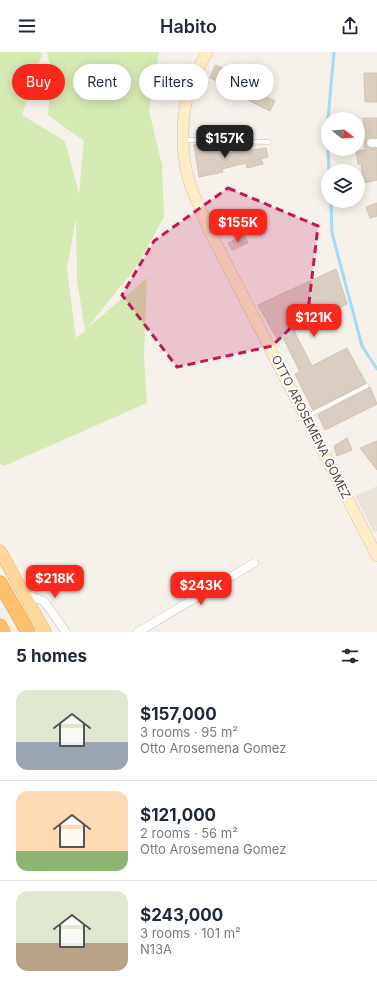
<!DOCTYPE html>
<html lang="en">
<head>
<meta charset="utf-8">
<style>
	:root { --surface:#fff; --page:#f2f2f3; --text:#1f2937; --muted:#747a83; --line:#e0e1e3; --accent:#fa281c }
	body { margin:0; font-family:Inter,sans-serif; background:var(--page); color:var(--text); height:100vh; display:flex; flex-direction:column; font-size:15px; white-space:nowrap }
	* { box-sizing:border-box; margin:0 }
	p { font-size:13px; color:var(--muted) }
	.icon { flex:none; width:22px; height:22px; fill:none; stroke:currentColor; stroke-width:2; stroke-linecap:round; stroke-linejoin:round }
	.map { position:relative; height:580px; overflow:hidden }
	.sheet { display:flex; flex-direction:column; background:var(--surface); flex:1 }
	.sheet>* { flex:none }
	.guide { position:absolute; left:12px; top:12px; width:353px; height:36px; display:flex; gap:8px }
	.needle { width:26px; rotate:107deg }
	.fabs { position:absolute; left:321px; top:60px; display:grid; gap:8px }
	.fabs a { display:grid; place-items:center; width:44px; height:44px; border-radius:50%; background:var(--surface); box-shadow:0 2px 10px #0003; font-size:20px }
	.price { position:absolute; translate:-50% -34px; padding:0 9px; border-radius:8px; background:var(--accent); color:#fff; font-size:13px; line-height:26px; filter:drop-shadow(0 1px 2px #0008) }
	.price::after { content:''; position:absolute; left:50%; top:24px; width:12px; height:9px; margin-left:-6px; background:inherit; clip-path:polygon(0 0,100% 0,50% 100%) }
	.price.selected { background:#222; color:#fff }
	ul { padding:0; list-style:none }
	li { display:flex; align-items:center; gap:12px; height:100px; padding:0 16px }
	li+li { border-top:1px solid var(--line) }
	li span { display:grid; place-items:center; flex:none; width:112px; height:80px; border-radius:12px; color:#555 }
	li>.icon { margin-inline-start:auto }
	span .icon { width:48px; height:48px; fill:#fffc; stroke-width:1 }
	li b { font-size:17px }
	h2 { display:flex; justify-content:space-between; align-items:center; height:48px; padding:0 16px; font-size:17px }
	.pill { padding:0 14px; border-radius:18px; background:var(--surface); box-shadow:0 2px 10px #0003; font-size:14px; line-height:36px }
	.pill.selected { background:var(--accent); color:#fff }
	header { display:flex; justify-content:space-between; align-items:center; height:52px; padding:0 16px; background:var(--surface); font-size:18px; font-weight:600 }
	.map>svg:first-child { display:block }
	.residential { fill:#e9e2d8 }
	.green { fill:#d5e9b3; fill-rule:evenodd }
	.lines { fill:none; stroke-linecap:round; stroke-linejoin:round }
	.stream { stroke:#a7d9f1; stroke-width:3 }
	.building { fill:#dacec2; stroke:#d2c2b2 }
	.lane-casing { stroke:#c4baaf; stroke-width:5 }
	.street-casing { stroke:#c4baaf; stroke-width:9 }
	.secondary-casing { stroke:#d5c09a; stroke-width:12 }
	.primary-casing { stroke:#e5b468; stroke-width:13 }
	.highway-casing { stroke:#de933a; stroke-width:15 }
	.lane { stroke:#fff; stroke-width:4 }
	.street { stroke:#fff; stroke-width:8 }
	.secondary { stroke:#ffedca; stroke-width:11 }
	.primary { stroke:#fed89a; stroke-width:12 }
	.highway { stroke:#fec06c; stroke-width:14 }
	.marked { fill:#c2185b; fill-opacity:0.2; stroke:#c2185b; stroke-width:3; stroke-dasharray:8 5; stroke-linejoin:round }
	.labels { text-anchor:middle; stroke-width:4; stroke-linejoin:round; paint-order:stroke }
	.street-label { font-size:12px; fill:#494138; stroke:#fff }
</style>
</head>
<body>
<header><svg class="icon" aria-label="menu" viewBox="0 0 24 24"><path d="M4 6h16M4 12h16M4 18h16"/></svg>Habito<svg class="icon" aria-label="share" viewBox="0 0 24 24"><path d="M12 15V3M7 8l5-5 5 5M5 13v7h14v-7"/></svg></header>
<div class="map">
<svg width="377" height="580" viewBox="0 0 377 580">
	<rect width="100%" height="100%" fill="#f5f1ea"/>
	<path class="residential" d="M377,434v45l-3,2 -19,-37z"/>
	<path class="green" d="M0,0h40l2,2 -20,61 43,26 14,53 5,-53 -36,-26 3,-44 -4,-19h112l-10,59 13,54 2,52 -27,49 -50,62 60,-50 -3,77 3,48 -143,63 -4,-2zM76,166l1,62 8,51 -9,7 -9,-69z"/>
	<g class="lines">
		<g class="stream">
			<path d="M328,67l6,-67"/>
			<path d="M328,69v18"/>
			<path d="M328,97l1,22"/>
			<path d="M331,149l1,32 30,113 15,23"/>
		</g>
	</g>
	<g class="building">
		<path d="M215,13l13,5v2l2,3 23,12 -1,3 23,11 -5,10 -45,-22 2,-4 -17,-7z"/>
		<path d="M364,21h13v29h-12z"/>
		<path d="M363,66h14v20h-8l-3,5 3,5h8v32l-13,3 -3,-19h-3l-2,-13 9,-1z"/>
		<path d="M199,92h9v3l16,-3 2,10 19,-6 1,3 20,-3 2,9 -7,2 2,5 -16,4 -1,-5 -24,6 1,3 -24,5 -5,-32z"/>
		<path d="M377,151v13l-7,2 -4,-11z"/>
		<path d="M244,183l4,8 -16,7 -4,-7z"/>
		<path d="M336,217l11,35 -53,27 18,35 35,-18 19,35 -53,27 -18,-36 5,-2 -18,-36 -5,3 -19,-34z"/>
		<path d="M370,335l7,17 -52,26 -7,-15z"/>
		<path d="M347,386l5,12 -15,6 -3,-10z"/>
		<path d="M377,389v29l-17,-22z"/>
	</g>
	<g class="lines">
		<g class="lane-casing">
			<g id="lane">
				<path d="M185,88l84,2"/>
				<path d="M306,365l61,-31"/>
			</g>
		</g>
		<g class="street-casing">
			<g id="street">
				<path d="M371,91h6"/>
				<path d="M24,542l20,7 22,31"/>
				<path d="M138,580l116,-69"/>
			</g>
		</g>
		<g class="secondary-casing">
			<path id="secondary" d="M207,0c-6,12 -13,24 -17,36 -9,25 -9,64 -2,89 5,19 15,37 22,55l167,324"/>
		</g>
		<g class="primary-casing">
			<path id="primary" d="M0,499l45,81"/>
		</g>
		<g class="highway-casing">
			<g id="highway">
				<path d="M0,531l28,49"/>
				<path d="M0,574l3,6"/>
			</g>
		</g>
		<use href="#lane" class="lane"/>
		<use href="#street" class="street"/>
		<use href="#secondary" class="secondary"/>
		<use href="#primary" class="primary"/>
		<use href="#highway" class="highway"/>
	</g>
	<path class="marked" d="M228,136l90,38 -10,85 -36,35 -95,21 -55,-72 32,-54z"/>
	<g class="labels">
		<g class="street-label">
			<text transform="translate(311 375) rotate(63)" y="4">OTTO AROSEMENA GOMEZ</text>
		</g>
	</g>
</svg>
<div class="fabs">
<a><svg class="needle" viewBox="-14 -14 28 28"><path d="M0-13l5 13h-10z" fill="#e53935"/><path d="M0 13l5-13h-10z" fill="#747a83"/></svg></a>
<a><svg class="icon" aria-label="layers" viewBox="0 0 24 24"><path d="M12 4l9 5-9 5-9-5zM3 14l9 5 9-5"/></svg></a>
</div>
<b class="price selected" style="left:225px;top:107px">$157K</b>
<b class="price" style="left:238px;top:191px">$155K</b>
<b class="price" style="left:314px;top:286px">$121K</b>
<b class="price" style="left:55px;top:547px">$218K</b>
<b class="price" style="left:201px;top:554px">$243K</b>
<div class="guide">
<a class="pill selected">Buy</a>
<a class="pill">Rent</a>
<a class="pill">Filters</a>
<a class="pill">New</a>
</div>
</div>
<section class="sheet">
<h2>5 homes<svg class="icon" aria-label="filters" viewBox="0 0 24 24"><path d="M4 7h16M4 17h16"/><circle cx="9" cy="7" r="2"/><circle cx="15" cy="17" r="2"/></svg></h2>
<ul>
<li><span style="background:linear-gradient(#dfe7d0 65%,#9aa5b1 0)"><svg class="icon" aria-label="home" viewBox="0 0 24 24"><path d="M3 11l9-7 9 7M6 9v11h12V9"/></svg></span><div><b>$157,000</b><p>3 rooms · 95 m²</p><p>Otto Arosemena Gomez</p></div></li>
<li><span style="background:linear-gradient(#ffd9b3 75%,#8fb573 0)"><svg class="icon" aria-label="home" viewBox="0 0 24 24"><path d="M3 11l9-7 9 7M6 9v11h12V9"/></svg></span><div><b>$121,000</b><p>2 rooms · 56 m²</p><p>Otto Arosemena Gomez</p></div></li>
<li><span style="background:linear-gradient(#dfe7d0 65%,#b9a48a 0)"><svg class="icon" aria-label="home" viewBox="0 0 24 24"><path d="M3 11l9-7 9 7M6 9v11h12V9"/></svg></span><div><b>$243,000</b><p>3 rooms · 101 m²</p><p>N13A</p></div></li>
</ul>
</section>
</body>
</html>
